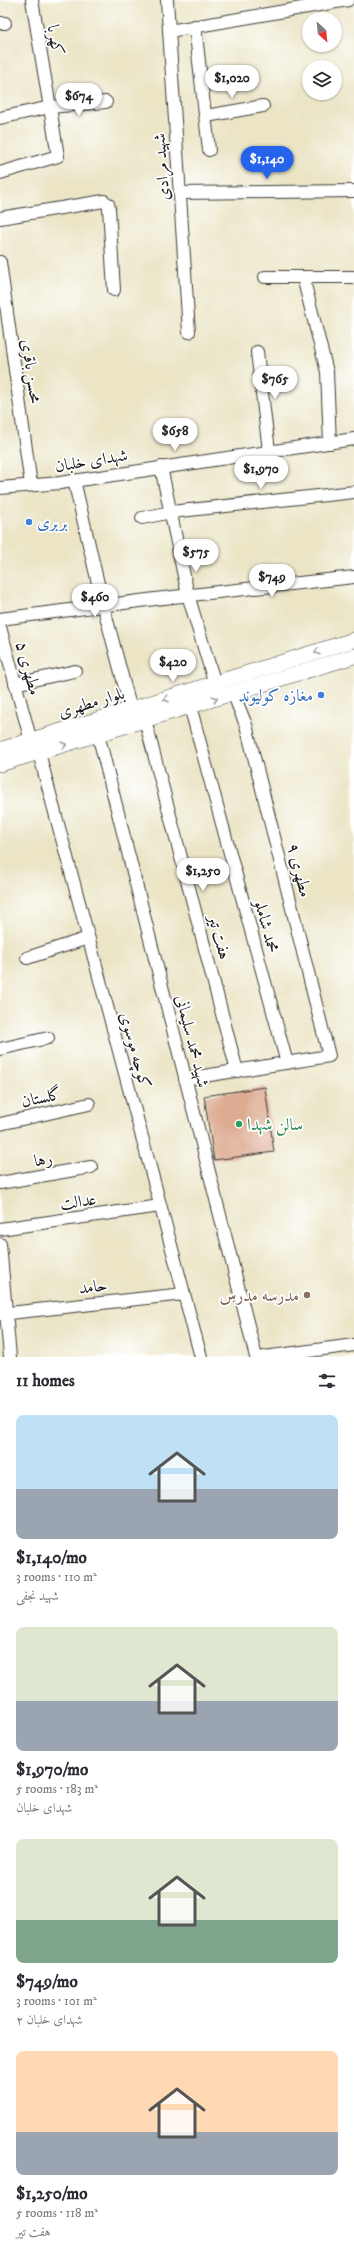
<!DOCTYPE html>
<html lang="en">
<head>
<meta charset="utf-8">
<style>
	:root { --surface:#fff; --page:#f2f2f3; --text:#2b2b33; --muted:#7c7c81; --accent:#2563eb }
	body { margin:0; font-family:"IM FELL DW Pica",Amiri,serif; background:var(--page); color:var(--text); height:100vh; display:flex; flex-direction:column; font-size:15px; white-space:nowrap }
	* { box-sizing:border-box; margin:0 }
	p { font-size:13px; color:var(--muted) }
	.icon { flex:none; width:22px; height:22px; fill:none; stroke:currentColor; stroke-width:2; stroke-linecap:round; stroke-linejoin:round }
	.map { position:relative; height:1357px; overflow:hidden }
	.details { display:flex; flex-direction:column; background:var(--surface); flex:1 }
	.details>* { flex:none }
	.needle { width:26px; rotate:153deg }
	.buttons { position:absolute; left:302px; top:12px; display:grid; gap:8px }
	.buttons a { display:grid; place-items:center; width:40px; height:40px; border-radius:50%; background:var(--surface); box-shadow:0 1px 3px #0004; font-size:20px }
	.price { position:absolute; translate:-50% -34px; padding:0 9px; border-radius:14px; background:#fff; color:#222; font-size:13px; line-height:26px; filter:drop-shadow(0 1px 2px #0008) }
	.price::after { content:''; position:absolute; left:50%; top:24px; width:12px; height:9px; margin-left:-6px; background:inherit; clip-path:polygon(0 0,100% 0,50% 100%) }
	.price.on { background:var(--accent); color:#fff }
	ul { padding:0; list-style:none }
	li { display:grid; align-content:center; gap:8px; height:212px; padding:0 16px }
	li span { display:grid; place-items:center; height:124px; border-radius:8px; color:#555 }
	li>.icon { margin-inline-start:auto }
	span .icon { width:72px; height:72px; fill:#fffc; stroke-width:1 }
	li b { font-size:17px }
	h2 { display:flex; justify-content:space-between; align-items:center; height:48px; padding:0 16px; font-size:17px }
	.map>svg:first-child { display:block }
	.building { fill:#ddab92 }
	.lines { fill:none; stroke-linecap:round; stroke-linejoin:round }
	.minor-casing { stroke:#3b3a36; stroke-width:14 }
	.major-casing { stroke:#3b3a36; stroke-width:16 }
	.minor { stroke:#fff; stroke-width:12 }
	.major { stroke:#fff; stroke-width:15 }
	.oneway { stroke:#999 }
	.shop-dot { fill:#3f7fe0; stroke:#fff; stroke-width:1.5 }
	.leisure-dot { fill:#2e9e5b; stroke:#fff; stroke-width:1.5 }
	.education-dot { fill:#8d6e63; stroke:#fff; stroke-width:1.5 }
	.labels { text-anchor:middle; stroke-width:3.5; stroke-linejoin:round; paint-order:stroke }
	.street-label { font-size:17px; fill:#1c1c1c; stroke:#fff }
	.shop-label { font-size:17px; fill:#366cbe; stroke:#fff; text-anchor:start }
	.leisure-label { font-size:17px; fill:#27864d; stroke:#fff; text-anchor:start }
	.education-label { font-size:17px; fill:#785e54; stroke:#fff; text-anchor:end }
</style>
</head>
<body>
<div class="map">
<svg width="354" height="1357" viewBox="0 0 354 1357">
	<rect width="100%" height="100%" fill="#fff"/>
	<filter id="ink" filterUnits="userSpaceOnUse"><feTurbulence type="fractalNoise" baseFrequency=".025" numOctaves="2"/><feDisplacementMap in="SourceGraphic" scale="8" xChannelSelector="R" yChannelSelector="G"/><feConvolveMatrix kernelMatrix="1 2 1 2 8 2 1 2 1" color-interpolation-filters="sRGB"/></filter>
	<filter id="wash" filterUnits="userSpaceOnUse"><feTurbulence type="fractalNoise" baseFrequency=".012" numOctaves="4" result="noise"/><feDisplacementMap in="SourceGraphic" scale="16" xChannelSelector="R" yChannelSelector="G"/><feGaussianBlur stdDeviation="0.9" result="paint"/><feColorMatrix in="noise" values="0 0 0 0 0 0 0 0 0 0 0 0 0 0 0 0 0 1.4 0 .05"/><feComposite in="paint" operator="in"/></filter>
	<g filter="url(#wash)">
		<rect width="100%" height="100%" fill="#ebe5c6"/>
		<g id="blocks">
			<path class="building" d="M265,1087l9,65 -60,8 -10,-64z"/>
		</g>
	</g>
	<g filter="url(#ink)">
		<use href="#blocks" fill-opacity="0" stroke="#3b3a36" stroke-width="1"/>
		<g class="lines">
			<g class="minor-casing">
				<g id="minor">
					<path d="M167,0l22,332"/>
					<path d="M0,23h5"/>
					<path d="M195,26l14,124"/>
					<path d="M169,31l179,-31"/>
					<path d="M206,116l57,-10"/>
					<path d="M0,118l50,-11 56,-5"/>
					<path d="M0,173l58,-17 -26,-156"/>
					<path d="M180,193l174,-2"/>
					<path d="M0,218l104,-17 4,3 1,4 5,82"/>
					<path d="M0,262l31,223"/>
					<path d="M265,277h89"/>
					<path d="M303,277l24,95 3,71"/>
					<path d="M257,352l12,99"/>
					<path d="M161,467l27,128 27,89"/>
					<path d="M74,480l29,125 28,105"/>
					<path d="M0,488l60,-5 294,-44"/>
					<path d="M142,518l29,-6 183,-20"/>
					<path d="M0,619l155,-20 199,-22"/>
					<path d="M0,627l31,114"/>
					<path d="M15,684l60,-13"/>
					<path d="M190,706l97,357"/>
					<path d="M145,720l92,351"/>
					<path d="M98,734l158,623"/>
					<path d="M39,753l162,604"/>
					<path d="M27,958l61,-20"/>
					<path d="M0,1049l48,-11"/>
					<path d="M185,1079l144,-23 -83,-331 -13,-32"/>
					<path d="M0,1124l89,-20"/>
					<path d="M0,1183l91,-16"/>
					<path d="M0,1229l160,-23"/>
					<path d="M0,1244l10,113"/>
					<path d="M0,1314l184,-20"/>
					<path d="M264,1357l90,-12"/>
				</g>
			</g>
			<g class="major-casing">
				<g id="major">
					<path d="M0,750l354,-110"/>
					<path d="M0,764l354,-108"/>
				</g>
			</g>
			<use href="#minor" class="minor"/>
			<use href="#major" class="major"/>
		</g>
		<defs><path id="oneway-chevron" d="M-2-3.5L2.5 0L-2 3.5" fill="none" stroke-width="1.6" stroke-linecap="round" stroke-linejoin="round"/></defs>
		<g class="oneway">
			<use href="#oneway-chevron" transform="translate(317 652) rotate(162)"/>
			<use href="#oneway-chevron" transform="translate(166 699) rotate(163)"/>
			<use href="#oneway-chevron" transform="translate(215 699) rotate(-17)"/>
			<use href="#oneway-chevron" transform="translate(64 745) rotate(-17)"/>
		</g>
	</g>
	<g class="shop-dot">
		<circle cx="29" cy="522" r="4"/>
		<circle cx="321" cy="695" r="4"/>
	</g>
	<circle class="leisure-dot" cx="239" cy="1124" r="4"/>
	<circle class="education-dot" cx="307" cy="1295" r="4"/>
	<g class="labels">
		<g class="street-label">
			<text transform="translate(56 40) rotate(80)" y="6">کهربا</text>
			<text transform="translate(161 167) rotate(-94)" y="6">شهید مرادی</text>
			<text transform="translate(32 371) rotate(82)" y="6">محسن باقری</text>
			<text transform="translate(91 460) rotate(-9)" y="6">شهدای خلبان</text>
			<text transform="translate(29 668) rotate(75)" y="6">مطهری ۵</text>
			<text transform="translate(91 702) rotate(-17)" y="6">بلوار مطهری</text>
			<text transform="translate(300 870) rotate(76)" y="6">مطهری ۹</text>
			<text transform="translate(267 926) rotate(75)" y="6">محمد شاملو</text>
			<text transform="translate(220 937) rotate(75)" y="6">هفت تیر</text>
			<text transform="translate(193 1041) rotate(76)" y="6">شهید محمد سلیمانی</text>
			<text transform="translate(136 1050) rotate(75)" y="6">کوچه موسوی</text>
			<text transform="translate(41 1097) rotate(-12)" y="6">گلستان</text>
			<text transform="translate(43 1159) rotate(-10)" y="6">رها</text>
			<text transform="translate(78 1201) rotate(-8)" y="6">عدالت</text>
			<text transform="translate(93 1286) rotate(-7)" y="6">حامد</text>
		</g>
		<g class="shop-label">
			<text x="37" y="528">بربری</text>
			<text x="313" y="701" text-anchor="end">مغازه کولیوند</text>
		</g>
		<g class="leisure-label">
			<text x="247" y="1130">سالن شهدا</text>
		</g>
		<g class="education-label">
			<text x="299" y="1301">مدرسه مدرس</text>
		</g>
	</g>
</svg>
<div class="buttons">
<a><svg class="needle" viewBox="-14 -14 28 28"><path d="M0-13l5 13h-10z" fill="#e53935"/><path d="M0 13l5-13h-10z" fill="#7c7c81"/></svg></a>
<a><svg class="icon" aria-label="layers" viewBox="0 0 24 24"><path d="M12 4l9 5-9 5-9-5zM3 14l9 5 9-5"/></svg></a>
</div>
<b class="price" style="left:232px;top:99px">$1,020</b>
<b class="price" style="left:79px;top:117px">$674</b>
<b class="price on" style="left:267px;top:180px">$1,140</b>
<b class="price" style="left:275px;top:400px">$765</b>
<b class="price" style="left:175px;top:452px">$658</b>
<b class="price" style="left:261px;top:490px">$1,970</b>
<b class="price" style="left:196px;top:573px">$575</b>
<b class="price" style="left:272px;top:598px">$749</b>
<b class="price" style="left:95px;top:618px">$460</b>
<b class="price" style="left:173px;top:683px">$420</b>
<b class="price" style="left:203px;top:892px">$1,250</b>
</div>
<section class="details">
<h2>11 homes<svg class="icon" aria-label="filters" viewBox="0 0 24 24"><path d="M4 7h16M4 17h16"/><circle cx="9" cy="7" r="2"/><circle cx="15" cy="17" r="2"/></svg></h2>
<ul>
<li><span style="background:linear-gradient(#bfe0f5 60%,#9aa5b1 0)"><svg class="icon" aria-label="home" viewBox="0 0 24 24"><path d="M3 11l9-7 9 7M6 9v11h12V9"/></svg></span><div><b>$1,140/mo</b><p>3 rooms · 110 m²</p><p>شهید نجفی</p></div></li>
<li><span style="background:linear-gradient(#dfe7d0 60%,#9aa5b1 0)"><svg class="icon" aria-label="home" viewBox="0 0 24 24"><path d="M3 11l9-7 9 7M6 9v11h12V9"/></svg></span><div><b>$1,970/mo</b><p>5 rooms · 183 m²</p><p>شهدای خلبان</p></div></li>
<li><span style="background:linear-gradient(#dfe7d0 65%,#7fa58c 0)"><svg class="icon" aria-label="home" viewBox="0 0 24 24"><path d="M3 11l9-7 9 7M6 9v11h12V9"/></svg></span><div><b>$749/mo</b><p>3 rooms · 101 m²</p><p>شهدای خلبان ۲</p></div></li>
<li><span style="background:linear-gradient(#ffd9b3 65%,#9aa5b1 0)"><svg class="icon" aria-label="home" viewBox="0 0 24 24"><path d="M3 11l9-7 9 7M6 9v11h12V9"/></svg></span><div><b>$1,250/mo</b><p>5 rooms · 118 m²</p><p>هفت تیر</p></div></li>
</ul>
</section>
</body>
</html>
